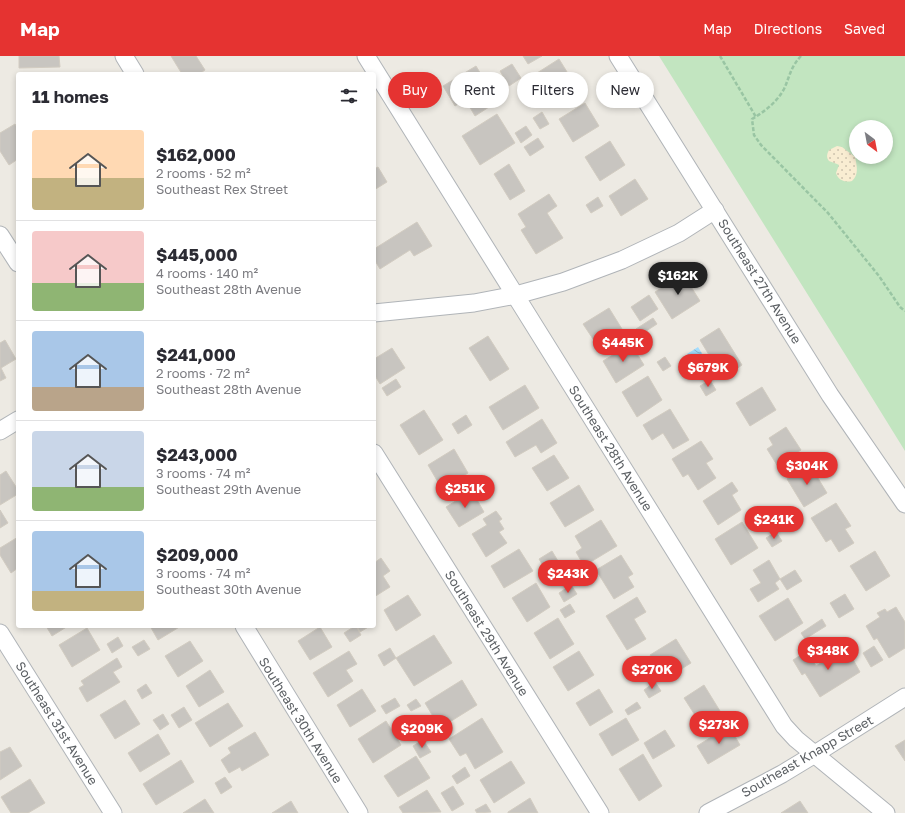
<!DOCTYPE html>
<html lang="en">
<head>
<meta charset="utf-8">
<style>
	:root { --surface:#fff; --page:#f7f7f7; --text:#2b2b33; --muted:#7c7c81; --line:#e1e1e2; --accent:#e53331 }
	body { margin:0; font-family:"Golos Text",sans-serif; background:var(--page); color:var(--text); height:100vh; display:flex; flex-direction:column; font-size:15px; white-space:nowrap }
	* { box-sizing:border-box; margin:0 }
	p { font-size:13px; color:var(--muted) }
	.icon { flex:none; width:22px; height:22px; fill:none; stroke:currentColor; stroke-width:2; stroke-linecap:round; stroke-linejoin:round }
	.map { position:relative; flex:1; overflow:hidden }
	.side { position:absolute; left:16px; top:16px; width:360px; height:556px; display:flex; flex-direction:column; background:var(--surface); border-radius:4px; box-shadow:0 2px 6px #0003 }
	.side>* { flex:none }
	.banner { position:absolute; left:388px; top:16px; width:380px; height:36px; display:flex; gap:8px }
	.needle { width:26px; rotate:148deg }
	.fabs { position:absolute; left:849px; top:64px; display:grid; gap:8px }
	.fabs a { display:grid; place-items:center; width:44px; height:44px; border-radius:50%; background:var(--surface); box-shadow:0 2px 6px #0003; font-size:20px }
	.price { position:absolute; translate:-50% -34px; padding:0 9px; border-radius:14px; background:var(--accent); color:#fff; font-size:13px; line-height:26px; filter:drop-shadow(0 1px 2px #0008) }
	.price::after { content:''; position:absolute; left:50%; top:24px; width:12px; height:9px; margin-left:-6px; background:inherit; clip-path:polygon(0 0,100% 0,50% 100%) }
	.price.selected { background:#222; color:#fff }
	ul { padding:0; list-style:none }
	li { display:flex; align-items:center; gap:12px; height:100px; padding:0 16px }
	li+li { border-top:1px solid var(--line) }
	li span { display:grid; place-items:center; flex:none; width:112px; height:80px; border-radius:4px; color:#555 }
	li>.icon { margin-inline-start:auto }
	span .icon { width:48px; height:48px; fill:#fffc; stroke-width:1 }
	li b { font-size:17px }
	h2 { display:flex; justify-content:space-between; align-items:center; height:48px; padding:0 16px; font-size:17px }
	.chip { padding:0 14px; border-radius:18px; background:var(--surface); box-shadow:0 2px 6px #0003; font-size:14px; line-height:36px }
	.chip.selected { background:var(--accent); color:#fff }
	header { display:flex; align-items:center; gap:24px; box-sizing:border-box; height:56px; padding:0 20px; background:var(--accent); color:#fff }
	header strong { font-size:19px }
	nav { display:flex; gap:22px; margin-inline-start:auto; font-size:14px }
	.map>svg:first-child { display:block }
	.grass { fill:#c2e5c0; fill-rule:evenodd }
	.sand { fill:url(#sand-dots) }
	.water { fill:url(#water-waves) }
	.building { fill:#c8c5c0; stroke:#d2ccc1 }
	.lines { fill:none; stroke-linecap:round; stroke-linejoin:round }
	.minor-casing { stroke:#b0b4b8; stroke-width:19 }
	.path { stroke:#99c5a3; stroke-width:2.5; stroke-dasharray:4 2; stroke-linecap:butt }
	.minor { stroke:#fff; stroke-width:17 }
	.labels { text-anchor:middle; stroke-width:3; stroke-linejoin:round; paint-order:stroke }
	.street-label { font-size:13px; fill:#5b5f63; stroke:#fff }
</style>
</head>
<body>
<header>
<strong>Map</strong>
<nav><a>Map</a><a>Directions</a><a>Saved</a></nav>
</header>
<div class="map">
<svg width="905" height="757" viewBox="0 0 905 757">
	<defs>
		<pattern id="sand-dots" width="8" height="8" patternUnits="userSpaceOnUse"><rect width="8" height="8" fill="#f9edd2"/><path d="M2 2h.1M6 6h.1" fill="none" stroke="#cdc3ae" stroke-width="1.8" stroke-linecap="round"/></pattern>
		<pattern id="water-waves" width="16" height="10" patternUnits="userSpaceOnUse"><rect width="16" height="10" fill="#a3dcfd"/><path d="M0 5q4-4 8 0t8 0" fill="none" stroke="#88b6d0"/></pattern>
	</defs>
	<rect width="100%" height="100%" fill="#edeae3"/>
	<path class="grass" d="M659,0h246v395l-39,-63zM856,71h30v30h-30z"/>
	<path class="sand" d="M837,90l5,1 13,10c2,9 4,18 -3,24 -7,2 -14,-1 -16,-8l3,-8 -2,-1 -8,-3c-3,-4 -2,-7 0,-11z"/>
	<path class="water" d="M698,291l16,26 -11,7 -16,-26z"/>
	<g class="building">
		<path d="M19,0h40l1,11 -41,1z"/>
		<path d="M171,0h25l9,14 -6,4h-17z"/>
		<path d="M523,0h19l-14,8z"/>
		<path d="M559,3l18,29 -29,17 -12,-19 -4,3 -6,-9z"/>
		<path d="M512,8l9,14 -12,8 -9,-15z"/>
		<path d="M476,10l12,20 -33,20 -12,-20z"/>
		<path d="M482,40l7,11 -14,9 -7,-12z"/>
		<path d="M585,47l14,23 -26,16 -14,-23z"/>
		<path d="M542,56l7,12 -9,5 -7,-11z"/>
		<path d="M497,58l18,29 -35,22 -18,-29z"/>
		<path d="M15,68l3,5v30l-9,6 -9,-14v-18z"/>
		<path d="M526,70l6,9 -11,8 -6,-10z"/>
		<path d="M538,82l6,9 -14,9 -6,-9z"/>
		<path d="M610,85l15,24 -25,16 -15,-24z"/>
		<path d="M509,108l16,27 -15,9 -16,-26z"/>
		<path d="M378,111l9,15 -13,8v-21z"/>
		<path d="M635,123l13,20 -27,17 -12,-20z"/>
		<path d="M549,138l8,12 -10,7 16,25 -27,16 -15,-24 5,-3 -8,-13z"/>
		<path d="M598,141l5,9 -12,7 -5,-8z"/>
		<path d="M417,166l15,24 -18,10 -4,-6 -30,19 -6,-10v-10z"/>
		<path d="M683,218l17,27 -28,18 -17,-27z"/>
		<path d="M649,239l9,14 -18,12 -9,-14z"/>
		<path d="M609,252l13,21 -25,16 -14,-21z"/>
		<path d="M653,262l4,6 -17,11 -4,-6z"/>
		<path d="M719,272l23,37 -19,13 -23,-38z"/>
		<path d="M488,280l21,33 -19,12 -21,-33z"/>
		<path d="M5,284l11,19 -15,9 5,10 -6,3v-38z"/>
		<path d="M631,288l13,21 -28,18 -13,-22z"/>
		<path d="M392,292l13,20 -25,16 -6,-10v-15z"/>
		<path d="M665,301l6,9 -8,5 -6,-9z"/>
		<path d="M648,320l14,24 -25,17 -15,-25z"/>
		<path d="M396,323l5,8 -14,9 -5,-8z"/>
		<path d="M710,324l6,10 -10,6 -6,-10z"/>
		<path d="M525,329l14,23 -36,22 -14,-23z"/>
		<path d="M762,331l14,23 -26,16 -14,-23z"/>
		<path d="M670,353l19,31 -16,9 -10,-16 -11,7 -9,-15z"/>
		<path d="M424,354l19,30 -24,15 -19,-30z"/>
		<path d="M466,359l6,10 -14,9 -6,-10z"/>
		<path d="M542,363l15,24 -16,10 -5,-8 -21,12 -9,-15z"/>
		<path d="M786,371l15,23 -24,15 -10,-16 6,-4 -4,-7z"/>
		<path d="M701,385l12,18 -7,4 10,15 -18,12 -10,-16 -5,3 -11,-18z"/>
		<path d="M454,393l14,24 -26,16 -14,-24z"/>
		<path d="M554,399l15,23 -22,13 -15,-23z"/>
		<path d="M810,409l17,28 -23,14 -17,-28z"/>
		<path d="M6,415l12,19v4l-18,11v-30z"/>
		<path d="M732,426l6,9 -6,4 9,15 -23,15 -15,-24z"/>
		<path d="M579,429l15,25 -29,17 -15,-24z"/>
		<path d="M472,435l12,21 -25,15 -13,-20z"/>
		<path d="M836,447l15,23 -6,3 9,14 -15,9 -8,-13 -5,3 -15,-24z"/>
		<path d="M0,454l8,13 -8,5z"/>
		<path d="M496,455l6,8 -3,2 5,8 -5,3 8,11 -21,14 -14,-23 15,-9 -4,-6z"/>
		<path d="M791,455l6,10 -11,7 -6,-10z"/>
		<path d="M601,464l16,26 -33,20 -8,-14 6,-4 -7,-12z"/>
		<path d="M742,466l16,26 -27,17 -16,-26z"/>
		<path d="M776,476l6,9 -10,6 -6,-9z"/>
		<path d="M18,481v31l-7,5 -11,-18v-7z"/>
		<path d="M519,493l14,22 -29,17 -13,-22z"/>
		<path d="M552,495l6,10 -13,8 -6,-10z"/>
		<path d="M875,495l15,25 -24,15 -16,-25z"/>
		<path d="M621,499l12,19 -5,3 6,10 -20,12 -18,-29z"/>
		<path d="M381,502l9,13 -7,5 7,11 -16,10v-34z"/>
		<path d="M769,504l11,19 -5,4 4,6 -21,13 -8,-13 11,-6 -8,-13z"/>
		<path d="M795,514l7,11 -15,9 -7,-11z"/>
		<path d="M583,516l5,8 -9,6 -6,-9z"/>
		<path d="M536,527l14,24 -23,15 -15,-24z"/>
		<path d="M571,529l6,9 -13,8 -5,-9z"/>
		<path d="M845,538l9,15 -15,9 -9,-15z"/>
		<path d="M408,539l13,20 -25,16 -12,-21z"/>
		<path d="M637,541l9,15 -12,7 12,20 -19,11 -21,-34z"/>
		<path d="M788,542l15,25 -28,18 -16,-25z"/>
		<path d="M570,548l5,8 -10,6 -5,-8z"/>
		<path d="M896,551l9,15v26l-16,10 -12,-20 -3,2 -8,-14 14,-9 -3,-4 8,-4 2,3z"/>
		<path d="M558,562l16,26 -24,15 -16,-26z"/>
		<path d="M822,563l4,7 -21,13 -4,-6z"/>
		<path d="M46,570h22l-16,10z"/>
		<path d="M150,570h31l-23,14z"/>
		<path d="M355,570h1l5,9 -11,7 -6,-9z"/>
		<path d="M357,570h13l-10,6z"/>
		<path d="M320,571l12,20 -22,13 -12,-19z"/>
		<path d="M87,572l13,22 -28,17 -13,-22z"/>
		<path d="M434,579l18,28 -38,23 -18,-28z"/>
		<path d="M118,581l5,9 -11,7 -5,-9z"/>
		<path d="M676,583l15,24 -26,16 -15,-24z"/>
		<path d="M144,584l6,9 -12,7 -6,-9z"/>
		<path d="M190,585l13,20 -25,16 -13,-21z"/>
		<path d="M874,590l9,14 -12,7 -8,-14z"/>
		<path d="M846,591l14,25 -40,25 -15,-24 -3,2 -9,-15 14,-9 9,15z"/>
		<path d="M390,592l6,10 -12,8 -6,-11z"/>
		<path d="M349,595l8,13 -11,6 7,11 -25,16 -15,-24z"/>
		<path d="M579,595l15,24 -26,16 -15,-24z"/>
		<path d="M117,602l5,9 -9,5 7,10 -33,20 -8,-14 5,-3 -3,-4z"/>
		<path d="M210,614l14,22 -25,15 -13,-21z"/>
		<path d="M462,624l15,25 -37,23 -15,-25z"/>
		<path d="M655,626l6,9 -12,7 -5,-8z"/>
		<path d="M146,628l6,9 -10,6 -5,-9z"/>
		<path d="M704,629l16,26 -20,12 -16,-25z"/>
		<path d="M362,633l14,22 -26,16 -13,-22z"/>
		<path d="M599,633l14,23 -23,14 -14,-23z"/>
		<path d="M395,642l5,8 -14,8 -5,-8z"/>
		<path d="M416,643l5,7 -10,5 -4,-6z"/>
		<path d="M125,644l15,24 -25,15 -15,-24z"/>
		<path d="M637,646l4,6 -13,7 -3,-5z"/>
		<path d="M228,647l15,23 -33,21 -15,-24z"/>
		<path d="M184,651l8,13 -13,8 -8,-13z"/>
		<path d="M163,658l6,10 -9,6 -7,-10z"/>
		<path d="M482,662l21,34 -28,17 -9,-16 -6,3 -11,-17z"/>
		<path d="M626,662l13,22 -27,16 -13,-22z"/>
		<path d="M386,665l15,24 -28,18 -15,-24z"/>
		<path d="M729,670l11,19 -32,19 -11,-18z"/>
		<path d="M665,674l10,16 -22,13 -9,-16z"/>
		<path d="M255,676l14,23 -27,16 -2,-4 -11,6 -8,-13 10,-7 -3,-5z"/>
		<path d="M158,678l12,20 -30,18 -12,-19z"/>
		<path d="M423,684l8,12 -11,6 -7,-12z"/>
		<path d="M905,684v21l-10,-15z"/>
		<path d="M10,691l12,19 -22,14v-28z"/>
		<path d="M643,698l19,32 -23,15 -20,-32z"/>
		<path d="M416,700l14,22 -32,19 -14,-21z"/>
		<path d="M181,704l13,22 -38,23 -13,-21z"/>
		<path d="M511,705l14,22 -31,20 -14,-23z"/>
		<path d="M465,711l5,9 -13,8 -5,-8z"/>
		<path d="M225,721l7,10 -11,7 -6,-11z"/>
		<path d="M30,723l15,24 -17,10h-17l-10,-16z"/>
		<path d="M453,730l11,18 -12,7 -11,-18z"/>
		<path d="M427,734l14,22 -38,1 -4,-6z"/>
		<path d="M530,742l8,15h-30v-1z"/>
		<path d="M205,743l9,14h-31z"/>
		<path d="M291,745l7,12h-26z"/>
		<path d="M800,745l8,12h-27z"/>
		<path d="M486,748l5,8 -14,1 -2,-3z"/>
	</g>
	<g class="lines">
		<g class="minor-casing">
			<g id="minor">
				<path d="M124,0l11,18"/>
				<path d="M366,0l418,670 12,13 90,74"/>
				<path d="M618,0l212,339 75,109"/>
				<path d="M0,179l18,28"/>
				<path d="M374,257l100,-10 42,-8 47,-13 59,-22 57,-27 36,-23"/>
				<path d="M0,375l18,-11"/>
				<path d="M374,397l226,360"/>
				<path d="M244,570l115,187"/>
				<path d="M0,577l113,180"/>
				<path d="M708,757l74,-39 33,-20 90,-57"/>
			</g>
		</g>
		<g class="path">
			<path d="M720,0l36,61"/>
			<path d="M801,0c-11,12 -11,20 -17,33 -7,13 -20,23 -32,30l2,16 7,10 67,68 51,63 21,31 5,4"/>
		</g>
		<use href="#minor" class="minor"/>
	</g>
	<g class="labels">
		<g class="street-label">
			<text transform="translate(760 225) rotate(58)" y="5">Southeast 27th Avenue</text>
			<text transform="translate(611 392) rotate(58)" y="5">Southeast 28th Avenue</text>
			<text transform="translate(487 577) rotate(58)" y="5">Southeast 29th Avenue</text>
			<text transform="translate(301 664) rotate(58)" y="5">Southeast 30th Avenue</text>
			<text transform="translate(57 667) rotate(58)" y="5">Southeast 31st Avenue</text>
			<text transform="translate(807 700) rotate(-30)" y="5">Southeast Knapp Street</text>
		</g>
	</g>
</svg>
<div class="fabs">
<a><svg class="needle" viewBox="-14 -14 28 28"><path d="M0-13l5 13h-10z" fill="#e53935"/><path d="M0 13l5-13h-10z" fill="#7c7c81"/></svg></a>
</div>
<b class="price selected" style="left:678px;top:240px">$162K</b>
<b class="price" style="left:623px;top:307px">$445K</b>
<b class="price" style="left:708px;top:332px">$679K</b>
<b class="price" style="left:807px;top:430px">$304K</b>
<b class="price" style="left:465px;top:453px">$251K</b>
<b class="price" style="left:774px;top:484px">$241K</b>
<b class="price" style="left:568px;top:538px">$243K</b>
<b class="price" style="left:828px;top:615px">$348K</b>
<b class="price" style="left:652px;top:634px">$270K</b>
<b class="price" style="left:719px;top:689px">$273K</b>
<b class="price" style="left:422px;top:693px">$209K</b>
<div class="banner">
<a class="chip selected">Buy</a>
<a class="chip">Rent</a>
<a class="chip">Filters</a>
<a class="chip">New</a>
</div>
<section class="side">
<h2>11 homes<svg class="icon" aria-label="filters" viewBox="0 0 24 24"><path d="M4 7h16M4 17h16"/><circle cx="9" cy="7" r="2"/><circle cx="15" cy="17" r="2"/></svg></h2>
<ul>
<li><span style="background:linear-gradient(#ffd9b3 60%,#c2b280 0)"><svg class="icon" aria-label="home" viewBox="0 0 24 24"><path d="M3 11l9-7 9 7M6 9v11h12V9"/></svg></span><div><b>$162,000</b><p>2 rooms · 52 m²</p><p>Southeast Rex Street</p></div></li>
<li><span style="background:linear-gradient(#f6c9c9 65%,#8fb573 0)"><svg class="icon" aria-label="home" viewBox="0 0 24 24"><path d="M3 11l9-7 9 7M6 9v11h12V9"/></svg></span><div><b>$445,000</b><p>4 rooms · 140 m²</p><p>Southeast 28th Avenue</p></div></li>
<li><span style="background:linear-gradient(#a9c7e8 70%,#b9a48a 0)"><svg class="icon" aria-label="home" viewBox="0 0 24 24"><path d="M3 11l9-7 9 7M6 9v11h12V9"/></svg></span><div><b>$241,000</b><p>2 rooms · 72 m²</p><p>Southeast 28th Avenue</p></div></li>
<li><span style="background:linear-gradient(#c9d6e8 70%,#8fb573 0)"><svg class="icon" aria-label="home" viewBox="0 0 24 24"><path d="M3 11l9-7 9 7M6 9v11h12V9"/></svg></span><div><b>$243,000</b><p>3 rooms · 74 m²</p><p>Southeast 29th Avenue</p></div></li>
<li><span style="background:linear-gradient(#a9c7e8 75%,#c2b280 0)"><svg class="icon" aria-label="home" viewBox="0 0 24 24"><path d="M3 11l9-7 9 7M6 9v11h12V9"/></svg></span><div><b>$209,000</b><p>3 rooms · 74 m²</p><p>Southeast 30th Avenue</p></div></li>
</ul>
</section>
</div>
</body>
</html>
